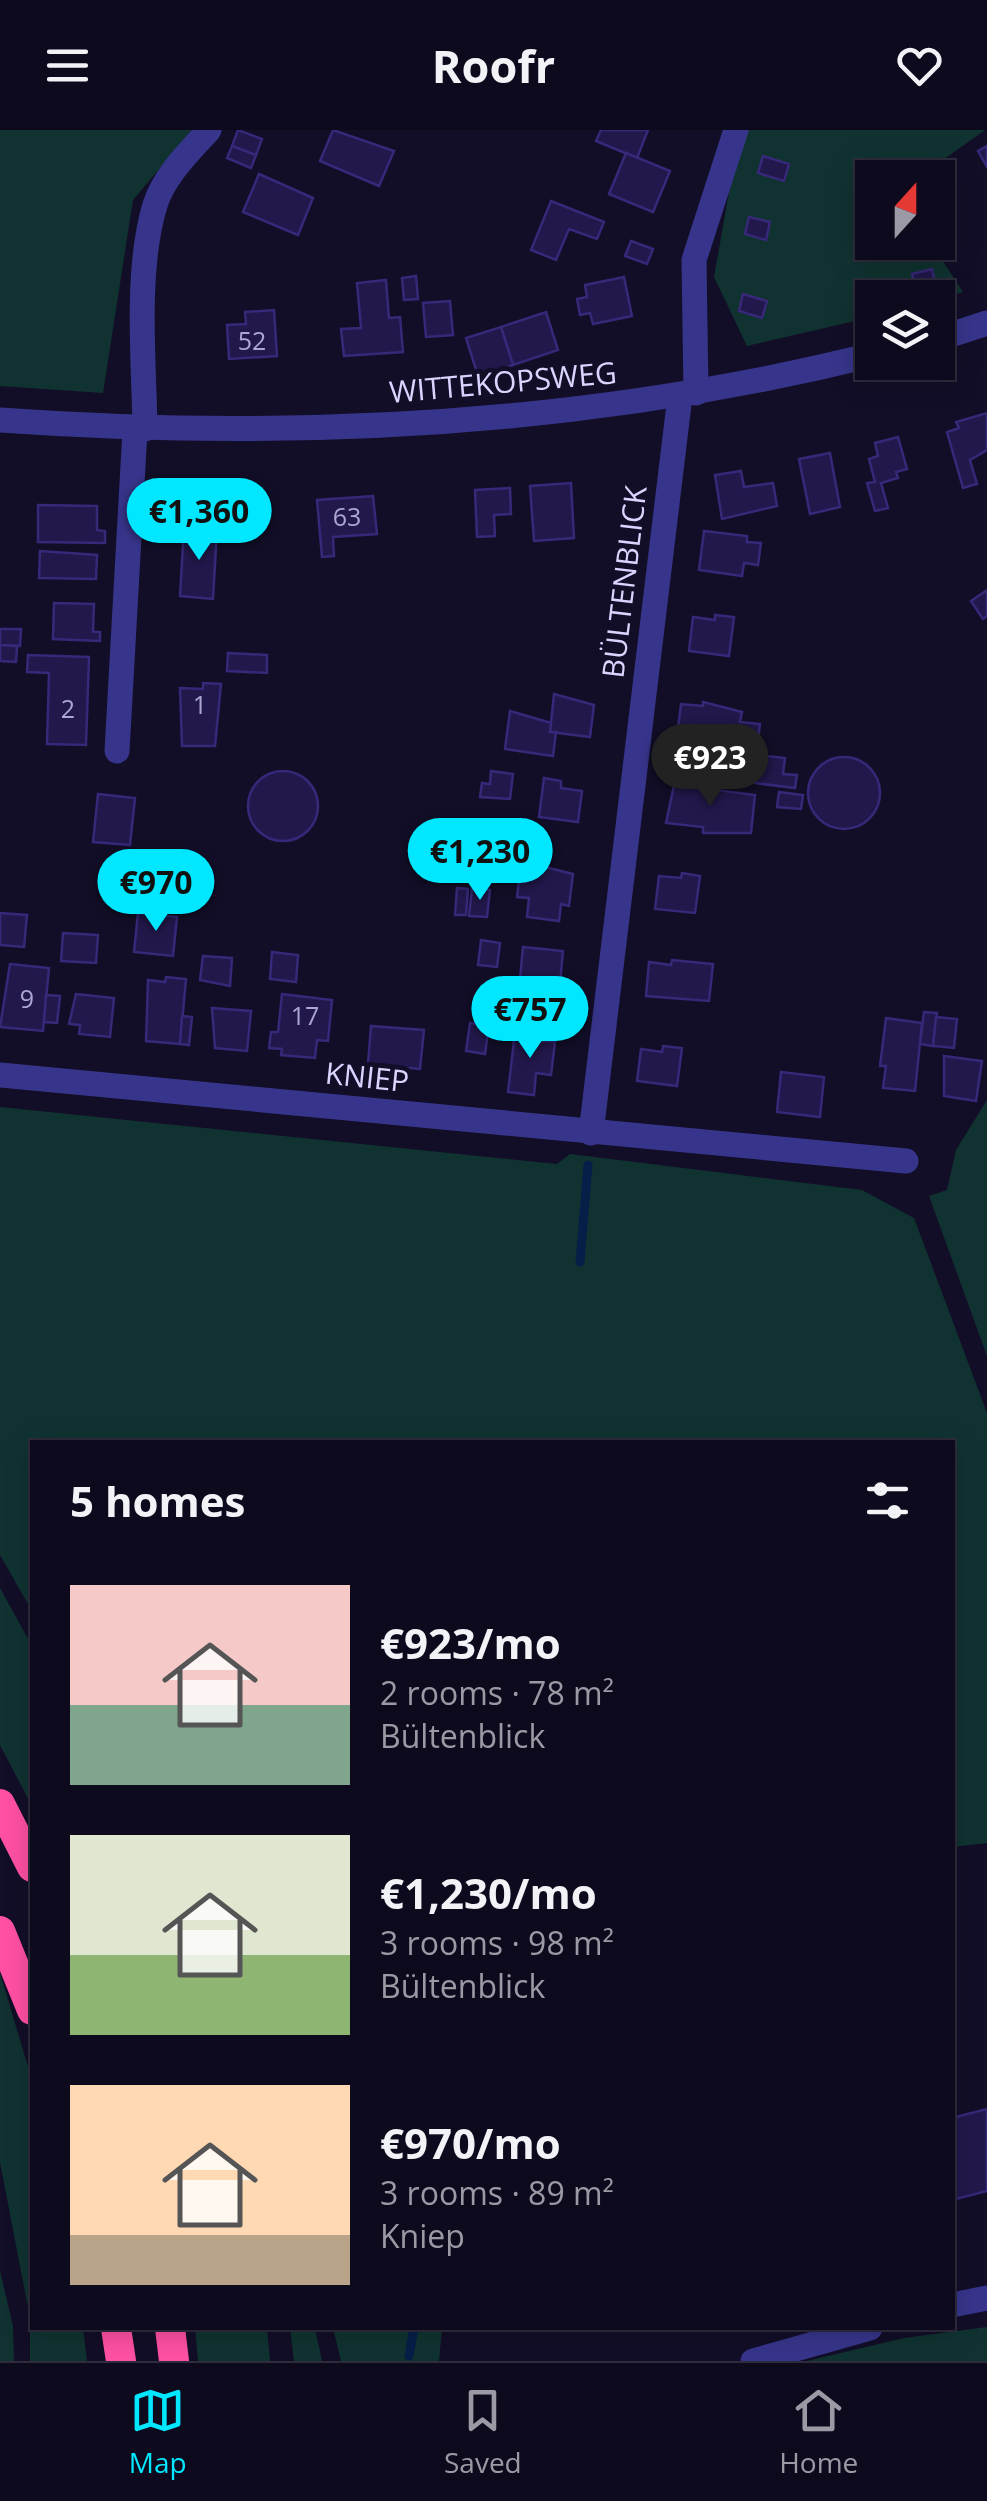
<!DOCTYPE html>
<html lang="en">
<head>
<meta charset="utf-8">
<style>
	:root { --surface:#0e0a1e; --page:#1c182b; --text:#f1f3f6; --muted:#9b9aa4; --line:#2e2b3c; --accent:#01e7ff }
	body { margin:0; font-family:"Open Sans",sans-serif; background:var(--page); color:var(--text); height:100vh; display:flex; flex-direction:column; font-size:38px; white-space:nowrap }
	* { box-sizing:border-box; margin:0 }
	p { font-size:32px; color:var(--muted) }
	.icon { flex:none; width:55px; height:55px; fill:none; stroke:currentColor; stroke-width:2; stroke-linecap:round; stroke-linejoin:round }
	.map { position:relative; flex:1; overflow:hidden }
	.panel { position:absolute; left:30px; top:1310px; width:925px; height:890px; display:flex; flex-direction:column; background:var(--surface); border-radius:0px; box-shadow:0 5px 25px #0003,0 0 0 2px var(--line) }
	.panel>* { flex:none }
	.needle { width:65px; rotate:21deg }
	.buttons { position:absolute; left:855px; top:30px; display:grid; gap:20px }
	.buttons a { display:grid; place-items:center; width:100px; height:100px; border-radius:0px; background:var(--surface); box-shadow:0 5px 25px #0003,0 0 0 2px var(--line); font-size:50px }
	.price { position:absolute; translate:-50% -85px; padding:0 22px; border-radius:35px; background:var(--accent); color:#111; font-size:32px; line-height:65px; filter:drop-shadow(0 2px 5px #0008) }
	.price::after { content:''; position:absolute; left:50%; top:60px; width:30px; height:22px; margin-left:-15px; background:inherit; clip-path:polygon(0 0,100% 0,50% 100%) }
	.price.current { background:#222; color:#fff }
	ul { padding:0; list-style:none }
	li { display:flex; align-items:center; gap:30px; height:250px; padding:0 40px }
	li span { display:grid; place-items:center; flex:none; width:280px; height:200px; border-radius:0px; color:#555 }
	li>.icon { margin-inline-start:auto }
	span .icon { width:120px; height:120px; fill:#fffc; stroke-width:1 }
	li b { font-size:42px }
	h2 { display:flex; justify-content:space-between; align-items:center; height:120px; padding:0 40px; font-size:42px }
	header { display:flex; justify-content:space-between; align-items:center; height:130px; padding:0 40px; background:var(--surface); font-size:45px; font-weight:700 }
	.tab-bar { display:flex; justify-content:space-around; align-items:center; height:140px; border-top:2px solid var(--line); background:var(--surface); font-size:28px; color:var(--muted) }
	.tab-bar a { display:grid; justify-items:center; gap:5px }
	.tab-bar .current { color:var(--accent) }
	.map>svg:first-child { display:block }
	.green { fill:#103331 }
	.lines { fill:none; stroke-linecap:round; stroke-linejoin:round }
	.stream { stroke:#061f49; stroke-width:9 }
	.building { fill:#22184b; stroke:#372879; stroke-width:2.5 }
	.minor { stroke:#37358b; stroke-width:25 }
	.highway { stroke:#ff50a5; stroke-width:30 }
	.labels { text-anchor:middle; stroke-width:10; stroke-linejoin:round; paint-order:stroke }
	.number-label { font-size:25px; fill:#aba6d2 }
	.street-label { font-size:30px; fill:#d9d5ff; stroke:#120e28 }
</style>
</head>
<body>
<header><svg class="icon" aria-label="menu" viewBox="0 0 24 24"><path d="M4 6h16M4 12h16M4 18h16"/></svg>Roofr<svg class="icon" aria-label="heart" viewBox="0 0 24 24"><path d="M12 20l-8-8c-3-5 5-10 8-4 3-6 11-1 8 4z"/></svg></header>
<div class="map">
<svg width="987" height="2231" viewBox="0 0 987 2231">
	<rect width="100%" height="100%" fill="#120e28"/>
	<g class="green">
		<path d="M0,0h192l-59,70 -30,193 -103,-7z"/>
		<path d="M748,0h237l-66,47 -47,1v64l59,1 32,49 -25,7 -66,-1v19l-125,29 -33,-69 17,-96z"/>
		<path d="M987,970v256l-58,-160 18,-6 9,-40z"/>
		<path d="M0,977l557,57 13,-10 292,36 52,28 73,195v430l-34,4 -1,-405h-920v169l-32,-56z"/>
		<path d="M0,1458l32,58v160l-32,-61z"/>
		<path d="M0,1843l32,107v248h51l4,33h-57v-43l-30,-156z"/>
		<path d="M0,2141l13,55 1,35h-14z"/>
		<path d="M987,2197v34h-180l97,-23z"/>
		<path d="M195,2198h72l3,33h-72z"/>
		<path d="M290,2198h25l7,33h-28z"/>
		<path d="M333,2198h109l-3,33h-98z"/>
	</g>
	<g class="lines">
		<g class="stream">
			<path d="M580,1132l8,-97"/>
			<path d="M409,2226l5,-28"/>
		</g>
	</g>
	<g class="building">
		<path d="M238,0l24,9 -6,16 -24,-9z"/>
		<path d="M333,0l61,21 -15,35 -59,-25z"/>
		<path d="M601,0h47l-11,28 -41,-17z"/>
		<path d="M232,16l24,9 -5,13 -24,-10z"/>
		<path d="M987,16v21l-9,-16z"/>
		<path d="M626,23l44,18 -17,41 -44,-18z"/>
		<path d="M763,26l26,8 -5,17 -26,-8z"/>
		<path d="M259,44l54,24 -15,37 -55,-23z"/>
		<path d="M551,71l53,21 -7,17 -28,-10 -13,31 -25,-10z"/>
		<path d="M749,87l21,5 -4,18 -21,-6z"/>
		<path d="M631,111l22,8 -6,15 -22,-8z"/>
		<path d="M932,139l4,18 -20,5 -4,-18z"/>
		<path d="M416,146l2,23 -14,1 -2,-22z"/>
		<path d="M624,147l8,39 -39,8 -3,-11 -10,2 -3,-16 10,-2 -2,-12z"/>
		<path d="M386,150l3,38 11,-1 3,35 -59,4 -3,-27 20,-1 -4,-45z"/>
		<path d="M743,164l24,7 -5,17 -23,-7z"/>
		<path d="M450,171l3,34 -27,2 -3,-34z"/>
		<path d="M274,180l3,46 -48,3 -2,-34 19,-1 -1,-12z"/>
		<path d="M546,182l12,38 -45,15 -12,-38z"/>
		<path d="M501,197l12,38 -35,11 -12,-38z"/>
		<path d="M987,283v37l-17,10 7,24 -14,4 -16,-56 12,-4 -3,-6z"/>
		<path d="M898,307l9,32 -11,3 2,6 -17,5 7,25 -13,3 -8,-28 8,-1 -6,-23 9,-3 -3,-13z"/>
		<path d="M830,323l10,54 -30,7 -11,-55z"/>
		<path d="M741,341l3,16 29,-4 4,23 -55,13 -7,-44z"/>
		<path d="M571,353l3,55 -40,3 -4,-55z"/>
		<path d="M510,358l1,26 -17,1 1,21 -18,1 -2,-47z"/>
		<path d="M373,366l4,38 -44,3 1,19 -12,1 -5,-57z"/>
		<path d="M38,375l59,1v24l8,1v12l-67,-1z"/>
		<path d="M184,397l33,2 -4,70 -33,-3z"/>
		<path d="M704,401l43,5v6l14,1 -3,22 -14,-2 -2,13 -43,-6z"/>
		<path d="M40,421l57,4 -1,24 -57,-1z"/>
		<path d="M987,460v26l-4,3 -12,-18z"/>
		<path d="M54,473l40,1 -1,28h7v9l-47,-2z"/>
		<path d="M715,485l19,2 -5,39 -40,-5 4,-34 22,3z"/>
		<path d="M0,499h21l-1,17 -20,-1z"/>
		<path d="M0,515l17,1 -1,16 -16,-1z"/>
		<path d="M228,523l39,2v18l-40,-2z"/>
		<path d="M28,525l61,2 -3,88 -39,-1 2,-71 -22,-1z"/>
		<path d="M203,553l18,1 -6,62h-33l-2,-58 23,1z"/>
		<path d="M554,564l40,11 -4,32 -40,-5z"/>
		<path d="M703,572l39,10 -2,10 20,2 -3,23 -80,-10 4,-33 22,2z"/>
		<path d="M510,581l41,12 -1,9h6l-3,24 -48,-7z"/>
		<path d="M758,625l27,3 -2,16 14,1 -2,13 -40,-5z"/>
		<circle cx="844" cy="663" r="36"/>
		<path d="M491,641l22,3 -3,25 -30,-2 2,-14 8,1z"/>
		<circle cx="283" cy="676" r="35"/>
		<path d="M676,646l18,2 -1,9 62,8 -4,38h-48v-6l-37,-4z"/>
		<path d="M544,648l17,3v7l21,3 -4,31 -39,-5z"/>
		<path d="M779,662l24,3 -2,14 -24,-2z"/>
		<path d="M98,664l37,4 -5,47 -37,-3z"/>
		<path d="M533,734l40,10 -4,32 -8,-2 -2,17 -32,-4 2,-19 -12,-1 3,-26 12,2z"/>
		<path d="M682,743l18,3 -5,37 -40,-4 4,-33 22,2z"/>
		<path d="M457,758l11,1 -2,26h-11z"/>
		<path d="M472,759l18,1 -3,27 -18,-1z"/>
		<path d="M0,783l27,2 -3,32 -24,-2z"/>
		<path d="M138,783l39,4 -4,39 -39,-4z"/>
		<path d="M63,803l35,2 -2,28 -35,-2z"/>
		<path d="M481,810l19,3 -3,24 -19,-2z"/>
		<path d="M523,817l40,4 -5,54 -40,-4z"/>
		<path d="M272,822l26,3 -2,27 -26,-3z"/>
		<path d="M203,826l29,2 -2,28 -30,-6z"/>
		<path d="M672,830l41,4 -4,37 -63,-5 3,-34 22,3z"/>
		<path d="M10,834l39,4 -6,63 -43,-4z"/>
		<path d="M166,847l20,2 -6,65 -34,-3 2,-61 17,2z"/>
		<path d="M76,864l38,4 -4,39 -31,-3 1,-9 -11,-1z"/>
		<path d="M282,864l50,6 -4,41 -11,-1 -2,18 -34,-3 1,-6 -13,-1 2,-16h7z"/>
		<path d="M46,865l14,1 -3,27 -13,-1z"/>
		<path d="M485,867l33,4 -1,13 -33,-3z"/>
		<path d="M212,878l39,3 -4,40 -32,-3z"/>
		<path d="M924,882l13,1 -4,33 -13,-2z"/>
		<path d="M182,886l10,1 -3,28 -9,-1z"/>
		<path d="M936,887l21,2 -3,29 -21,-2z"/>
		<path d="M886,888l36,5 -7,68 -32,-3 3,-22h-6z"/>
		<path d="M470,893l19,2 -4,29 -19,-3z"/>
		<path d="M371,896l53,4 -4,39 -52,-5z"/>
		<path d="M534,899l10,1 -1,11 12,1 -4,33 -15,-2 -2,22 -26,-3 7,-60 18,2z"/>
		<path d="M663,916l19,2 -5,38 -40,-5 4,-32 21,3z"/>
		<path d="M944,926l38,5 -6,40 -32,-5z"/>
		<path d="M781,942l43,5 -4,40 -43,-5z"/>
		<path d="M987,1979v82l-35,9v-82z"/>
	</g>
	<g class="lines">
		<g class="minor">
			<path d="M938,209l49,-16"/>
			<path d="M696,263l-2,-133 42,-130"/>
			<path d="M0,290c294,21 585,6 872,-65"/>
			<path d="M145,299c-1,-68 -10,-158 10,-224 9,-29 34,-53 54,-75"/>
			<path d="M117,621l18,-321"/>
			<path d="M0,945l906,86"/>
			<path d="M591,1003l89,-737"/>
			<path d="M952,2175l35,-7"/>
			<path d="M753,2231l117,-33"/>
		</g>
		<g class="highway">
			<path d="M0,1674l32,63"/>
			<path d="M0,1801l32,79"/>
			<path d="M116,2198l5,33"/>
			<path d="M170,2198l4,33"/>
		</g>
	</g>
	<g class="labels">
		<g class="number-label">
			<text x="252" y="220">52</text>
			<text x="347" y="396">63</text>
			<text x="200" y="584">1</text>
			<text x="68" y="588">2</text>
			<text x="27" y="878">9</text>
			<text x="305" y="895">17</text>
		</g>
		<g class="street-label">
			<text transform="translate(503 253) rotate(-5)" y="10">WITTEKOPSWEG</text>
			<text transform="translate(625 452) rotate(-83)" y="10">BÜLTENBLICK</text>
			<text transform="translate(367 948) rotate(6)" y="10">KNIEP</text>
		</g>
	</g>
</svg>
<div class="buttons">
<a><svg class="needle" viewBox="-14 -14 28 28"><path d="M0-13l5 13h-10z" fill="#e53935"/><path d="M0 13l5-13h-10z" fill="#9b9aa4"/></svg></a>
<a><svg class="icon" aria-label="layers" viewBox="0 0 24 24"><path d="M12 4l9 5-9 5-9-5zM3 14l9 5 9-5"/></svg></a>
</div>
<b class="price" style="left:199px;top:433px">€1,360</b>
<b class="price current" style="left:710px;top:679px">€923</b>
<b class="price" style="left:480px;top:773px">€1,230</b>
<b class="price" style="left:156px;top:804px">€970</b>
<b class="price" style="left:530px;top:931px">€757</b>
<section class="panel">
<h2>5 homes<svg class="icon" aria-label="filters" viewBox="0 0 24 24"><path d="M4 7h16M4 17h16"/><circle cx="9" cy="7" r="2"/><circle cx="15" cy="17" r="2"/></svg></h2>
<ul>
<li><span style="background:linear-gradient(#f6c9c9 60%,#7fa58c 0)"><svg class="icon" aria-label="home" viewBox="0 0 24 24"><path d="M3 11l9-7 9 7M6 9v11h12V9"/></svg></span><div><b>€923/mo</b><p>2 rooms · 78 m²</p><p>Bültenblick</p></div></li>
<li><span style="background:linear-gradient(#dfe7d0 60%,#8fb573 0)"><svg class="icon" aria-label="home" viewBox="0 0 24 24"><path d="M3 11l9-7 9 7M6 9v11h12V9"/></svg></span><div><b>€1,230/mo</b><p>3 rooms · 98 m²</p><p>Bültenblick</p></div></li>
<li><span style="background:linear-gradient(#ffd9b3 75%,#b9a48a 0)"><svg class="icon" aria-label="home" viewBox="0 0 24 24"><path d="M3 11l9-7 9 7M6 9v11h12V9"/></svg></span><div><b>€970/mo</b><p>3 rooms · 89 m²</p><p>Kniep</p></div></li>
</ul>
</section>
</div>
<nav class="tab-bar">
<a class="current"><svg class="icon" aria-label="map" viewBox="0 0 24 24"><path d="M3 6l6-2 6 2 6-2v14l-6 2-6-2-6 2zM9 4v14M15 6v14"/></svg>Map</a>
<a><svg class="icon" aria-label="saved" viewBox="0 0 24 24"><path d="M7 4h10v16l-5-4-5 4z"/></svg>Saved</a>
<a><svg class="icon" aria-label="home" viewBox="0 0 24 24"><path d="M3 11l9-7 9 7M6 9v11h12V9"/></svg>Home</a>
</nav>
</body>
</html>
